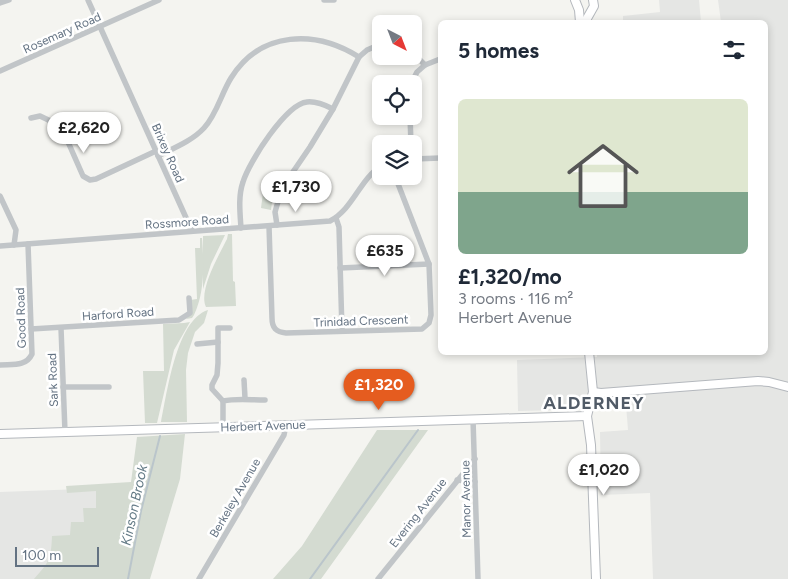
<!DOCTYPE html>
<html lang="en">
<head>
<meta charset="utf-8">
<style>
	:root { --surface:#fff; --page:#f2f2f3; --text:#1f2937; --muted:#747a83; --accent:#e55c1f }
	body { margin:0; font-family:Figtree,sans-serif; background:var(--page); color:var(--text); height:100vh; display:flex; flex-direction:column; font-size:19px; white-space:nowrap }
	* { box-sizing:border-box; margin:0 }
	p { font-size:16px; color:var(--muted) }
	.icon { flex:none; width:28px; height:28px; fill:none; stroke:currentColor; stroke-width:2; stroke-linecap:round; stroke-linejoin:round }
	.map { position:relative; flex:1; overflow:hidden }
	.panel { position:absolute; left:438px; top:20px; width:330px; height:335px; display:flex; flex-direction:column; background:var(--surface); border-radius:8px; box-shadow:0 2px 8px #0003 }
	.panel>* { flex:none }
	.needle { width:32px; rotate:138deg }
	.fabs { position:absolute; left:372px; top:15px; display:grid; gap:10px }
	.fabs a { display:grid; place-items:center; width:50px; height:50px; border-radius:8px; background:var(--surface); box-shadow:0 2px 8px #0003; font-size:25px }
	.scale { position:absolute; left:15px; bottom:12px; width:84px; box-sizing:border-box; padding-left:5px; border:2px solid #637282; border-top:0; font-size:14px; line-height:18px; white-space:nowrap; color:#637282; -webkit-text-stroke:4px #fff; paint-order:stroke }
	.price { position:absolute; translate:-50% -42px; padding:0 11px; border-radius:18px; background:#fff; color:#222; font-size:16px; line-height:32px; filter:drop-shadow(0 1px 2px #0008) }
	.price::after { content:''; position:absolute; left:50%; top:30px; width:15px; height:11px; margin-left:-8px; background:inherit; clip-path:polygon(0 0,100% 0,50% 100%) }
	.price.active { background:var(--accent); color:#fff }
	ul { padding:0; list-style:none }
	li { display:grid; align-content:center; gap:10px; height:265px; padding:0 20px }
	li span { display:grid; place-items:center; height:155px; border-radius:8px; color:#555 }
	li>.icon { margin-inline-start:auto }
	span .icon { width:90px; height:90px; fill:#fffc; stroke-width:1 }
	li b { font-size:21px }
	h2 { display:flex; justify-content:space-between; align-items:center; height:60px; padding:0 20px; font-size:21px }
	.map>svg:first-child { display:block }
	.built { fill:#e5e6e4 }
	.green { fill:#d4dbd1 }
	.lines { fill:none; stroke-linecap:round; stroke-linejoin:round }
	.stream { stroke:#bac5cb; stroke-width:2 }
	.secondary-casing { stroke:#b4b8bd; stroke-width:10 }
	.street { stroke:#c1c5c8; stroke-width:5.5 }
	.secondary { stroke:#fff; stroke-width:8 }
	.labels { text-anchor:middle; stroke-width:5; stroke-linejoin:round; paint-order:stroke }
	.street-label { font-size:12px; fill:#637282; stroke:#fff }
	.water-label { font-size:14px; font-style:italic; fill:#637a86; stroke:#fff }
	.district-label { font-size:18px; font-weight:bold; letter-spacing:1px; fill:#515b67; stroke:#fff }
</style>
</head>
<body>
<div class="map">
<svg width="788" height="579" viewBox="0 0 788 579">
	<rect width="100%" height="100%" fill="#f4f4f0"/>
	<g class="built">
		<path d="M659,0h40l2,22h-78v-6l37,-4z"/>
		<path d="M718,0h70v579h-135l-3,-86 -49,2 -1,-63 28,-2 -2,-25 -27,4 -81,2 -1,-51 80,-3v-5h168v-330h-44z"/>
		<path d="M109,488l-50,91h-59v-87z"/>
	</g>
	<g class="green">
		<path d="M264,185l10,1 -3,24 -10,-2z"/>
		<path d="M228,234h4l1,47 2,1 1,24 -30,1c-8,-16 13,-52 21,-68z"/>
		<path d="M225,235l-14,29 -8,25v-53z"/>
		<path d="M200,238h2c2,25 3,54 -8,77l-2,3 -6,1 4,-4v-15l7,-1 -2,-51h5z"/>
		<path d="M208,310l-4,13 -9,9 -7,21 -2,17 1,52h-26c6,-28 15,-102 47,-112z"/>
		<path d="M190,322l-16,28 -17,73h-12l-2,-52h21l-1,-47 21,-1z"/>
		<path d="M377,430h51l-107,149h-48l29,-33z"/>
		<path d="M185,434l-5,45 -30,100h-116c15,-17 17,-19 18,-43l18,-1 1,-13h13l-1,-14h13v-17l-29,2 -1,-7 65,-4 6,-45z"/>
	</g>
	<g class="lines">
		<g class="stream">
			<path d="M128,579l13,-68 19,-75"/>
			<path d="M310,579l108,-149"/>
		</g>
		<g class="secondary-casing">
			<g id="secondary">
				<path d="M575,0l4,10 1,12"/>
				<path d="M585,22l9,-16 -1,-6"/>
				<path d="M589,352l4,40 -6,24 4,29 5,134"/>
				<path d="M593,392l8,1 157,-12 11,1 19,5"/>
				<path d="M0,434l587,-18"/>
			</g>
		</g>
		<g class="street">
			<path d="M88,0l104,231"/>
			<path d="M324,0h10"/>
			<path d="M0,3l9,-3"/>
			<path d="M414,54l11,11 15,-6"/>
			<path d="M0,71l159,-71"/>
			<path d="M411,84l6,-12 8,-7"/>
			<path d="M410,116l1,28"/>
			<path d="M31,118l9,-2 21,10 22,50 7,4 6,-1 60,-28"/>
			<path d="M158,156c16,-8 34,-15 46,-28 13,-14 17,-34 27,-50 30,-48 85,-48 128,-21l8,-7 14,-6"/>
			<path d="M414,159l26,-1"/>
			<path d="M0,196l16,34 -2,15"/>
			<path d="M336,218l3,9 3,104"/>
			<path d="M277,225l-2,-13 7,-24 28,-41 23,-38 26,-52"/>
			<path d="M269,226l3,92c0,10 4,14 14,15l136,-4 7,-6 2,-8 -2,-51 -34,-88"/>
			<path d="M241,228c-1,-15 -3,-32 2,-46 6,-20 43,-78 64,-80 9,-1 18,3 26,7"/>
			<path d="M0,246l330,-25c23,-12 30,-42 51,-55"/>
			<path d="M340,268l89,-4"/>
			<path d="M61,328l4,104"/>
			<path d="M31,329l148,-9 11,-7 -1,-15"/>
			<path d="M197,344l21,-2"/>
			<path d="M0,365c12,-1 26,2 32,-11l-4,-110"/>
			<path d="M244,380l1,18"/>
			<path d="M63,387h46"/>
			<path d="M223,401l-11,-12v-4l5,-10 1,-12v-35h12"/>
			<path d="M473,419l5,160"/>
			<path d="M223,428v-27c14,-3 27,-1 42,-1"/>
			<path d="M457,480l18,2"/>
			<path d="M199,579l85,-144 2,-10"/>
			<path d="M378,579l97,-120"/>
		</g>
		<use href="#secondary" class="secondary"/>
	</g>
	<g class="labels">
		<g class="street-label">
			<text transform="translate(62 33) rotate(-24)" y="4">Rosemary Road</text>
			<text transform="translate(168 153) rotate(66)" y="4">Brixey Road</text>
			<text transform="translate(187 222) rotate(-4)" y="4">Rossmore Road</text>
			<text transform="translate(118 314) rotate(-4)" y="4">Harford Road</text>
			<text transform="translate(21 318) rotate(-92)" y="4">Good Road</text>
			<text transform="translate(361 321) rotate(-2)" y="4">Trinidad Crescent</text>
			<text transform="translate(53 380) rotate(-92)" y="4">Sark Road</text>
			<text transform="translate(263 426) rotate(-2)" y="4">Herbert Avenue</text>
			<text transform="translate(235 498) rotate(-60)" y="4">Berkeley Avenue</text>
			<text transform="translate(466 499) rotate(-91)" y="4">Manor Avenue</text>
			<text transform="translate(418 513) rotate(-52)" y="4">Evering Avenue</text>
		</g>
		<g class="water-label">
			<text transform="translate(134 505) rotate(-78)" y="5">Kinson Brook</text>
		</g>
		<g class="district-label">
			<text x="594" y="409">ALDERNEY</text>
		</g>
	</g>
</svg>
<div class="fabs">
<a><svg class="needle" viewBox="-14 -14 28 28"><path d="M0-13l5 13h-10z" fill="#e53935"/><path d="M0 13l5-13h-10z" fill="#747a83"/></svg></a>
<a><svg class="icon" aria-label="locate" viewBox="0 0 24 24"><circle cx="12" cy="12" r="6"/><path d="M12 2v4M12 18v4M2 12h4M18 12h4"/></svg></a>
<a><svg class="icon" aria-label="layers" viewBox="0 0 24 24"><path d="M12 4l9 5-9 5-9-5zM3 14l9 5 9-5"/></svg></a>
</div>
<div class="scale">100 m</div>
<b class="price" style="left:84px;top:154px">£2,620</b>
<b class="price" style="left:296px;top:213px">£1,730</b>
<b class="price" style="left:385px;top:277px">£635</b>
<b class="price active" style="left:379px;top:411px">£1,320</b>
<b class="price" style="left:604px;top:496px">£1,020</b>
<section class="panel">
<h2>5 homes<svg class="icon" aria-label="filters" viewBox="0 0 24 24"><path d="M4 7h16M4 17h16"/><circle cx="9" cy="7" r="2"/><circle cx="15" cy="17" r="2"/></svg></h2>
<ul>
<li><span style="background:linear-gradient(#dfe7d0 60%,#7fa58c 0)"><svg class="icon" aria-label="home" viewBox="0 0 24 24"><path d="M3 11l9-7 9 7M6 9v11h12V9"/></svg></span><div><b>£1,320/mo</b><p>3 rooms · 116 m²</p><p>Herbert Avenue</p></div></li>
</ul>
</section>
</div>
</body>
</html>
